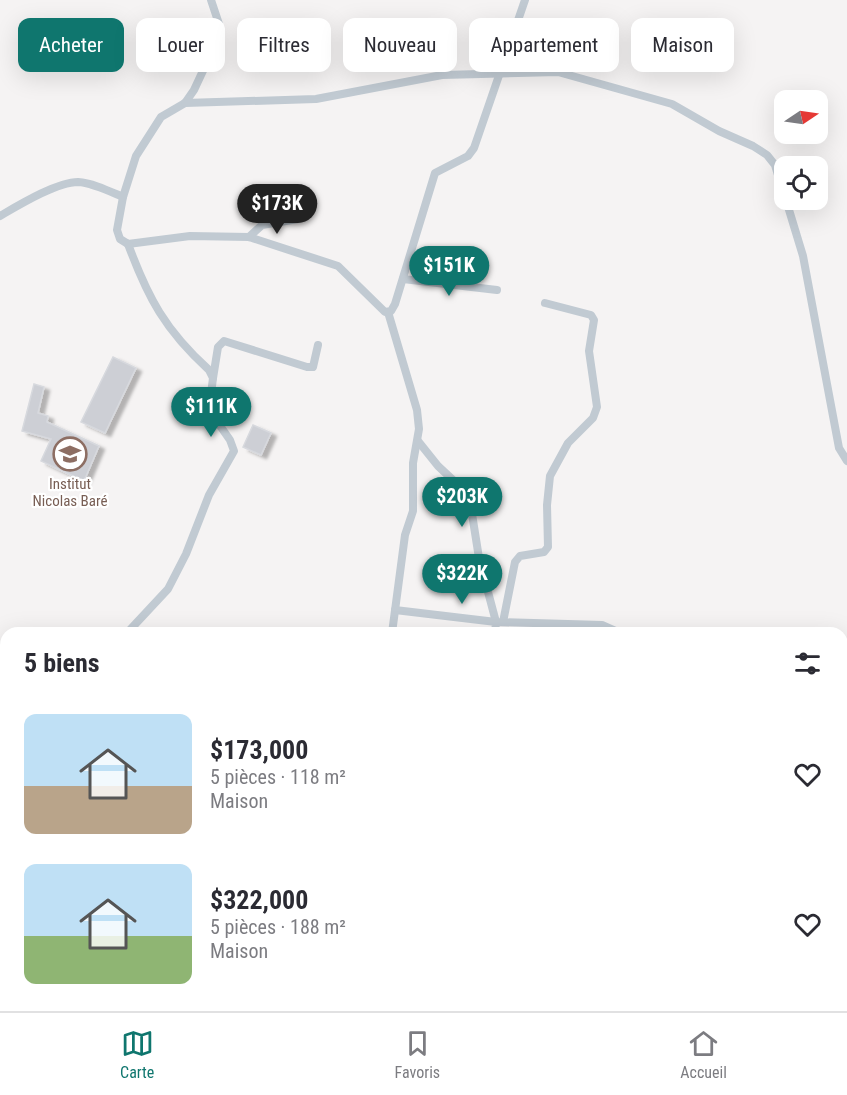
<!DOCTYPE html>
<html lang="fr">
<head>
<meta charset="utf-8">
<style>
	:root { --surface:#fff; --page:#f2f2f3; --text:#2b2b33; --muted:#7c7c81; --line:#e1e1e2; --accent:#0f766e }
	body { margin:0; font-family:"Roboto Condensed",sans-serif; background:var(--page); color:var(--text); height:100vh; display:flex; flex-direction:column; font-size:22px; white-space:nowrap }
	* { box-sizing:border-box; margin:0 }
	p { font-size:20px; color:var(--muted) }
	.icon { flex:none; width:33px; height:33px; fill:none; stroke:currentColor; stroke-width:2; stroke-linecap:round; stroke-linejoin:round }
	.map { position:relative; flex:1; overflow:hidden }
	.panel { position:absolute; left:0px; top:627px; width:848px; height:384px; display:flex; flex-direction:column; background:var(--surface); border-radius:18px 18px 0 0; box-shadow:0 6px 24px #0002 }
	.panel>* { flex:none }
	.top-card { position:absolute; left:18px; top:18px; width:812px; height:54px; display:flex; gap:12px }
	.needle { width:39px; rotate:77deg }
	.tools { position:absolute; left:774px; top:90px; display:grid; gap:12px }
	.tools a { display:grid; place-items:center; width:54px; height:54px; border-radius:12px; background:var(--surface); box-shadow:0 6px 24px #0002; font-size:30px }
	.price { position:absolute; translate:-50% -51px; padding:0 14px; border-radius:21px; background:var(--accent); color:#fff; font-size:20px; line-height:39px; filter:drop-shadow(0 2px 3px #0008) }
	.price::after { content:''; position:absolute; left:50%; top:36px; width:18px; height:14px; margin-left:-9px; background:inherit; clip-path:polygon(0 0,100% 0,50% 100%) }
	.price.selected { background:#222; color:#fff }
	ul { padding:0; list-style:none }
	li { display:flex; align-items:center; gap:18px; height:150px; padding:0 24px }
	li span { display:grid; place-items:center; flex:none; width:168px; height:120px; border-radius:12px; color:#555 }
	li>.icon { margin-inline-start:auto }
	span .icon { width:72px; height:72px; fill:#fffc; stroke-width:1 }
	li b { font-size:26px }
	h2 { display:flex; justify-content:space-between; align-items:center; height:72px; padding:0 24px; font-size:26px }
	.tag { padding:0 21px; border-radius:12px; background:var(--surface); box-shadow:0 6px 24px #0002; font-size:21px; line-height:54px }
	.tag.selected { background:var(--accent); color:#fff }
	.tab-bar { display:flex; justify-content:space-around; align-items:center; height:84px; border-top:2px solid var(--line); background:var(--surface); font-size:16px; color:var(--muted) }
	.tab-bar a { display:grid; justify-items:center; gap:3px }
	.tab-bar .selected { color:var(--accent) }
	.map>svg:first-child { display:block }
	.building { fill:#cdcfd5; stroke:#d7d9de; stroke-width:1.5; filter:url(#shadow) }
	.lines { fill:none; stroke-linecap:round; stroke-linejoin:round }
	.street { stroke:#c1cad2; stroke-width:8 }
	.secondary { stroke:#c1cbd6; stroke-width:12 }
	.labels { text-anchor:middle; stroke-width:4.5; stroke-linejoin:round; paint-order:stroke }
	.education-label { font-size:15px; fill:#785e54; stroke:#fff }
</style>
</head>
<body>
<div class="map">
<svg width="847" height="1011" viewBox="0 0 847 1011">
	<defs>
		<filter id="shadow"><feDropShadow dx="5.5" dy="3.5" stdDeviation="1.5" flood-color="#0004"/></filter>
	</defs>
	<rect width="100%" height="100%" fill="#f5f3f3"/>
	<g class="building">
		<path d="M113,357l23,11 -31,65 -24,-11z"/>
		<path d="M34,384l10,3 -6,26 10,3 -1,6 52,24 -15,35 -43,-20 10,-22 -29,-8z"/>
		<path d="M253,425l18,8 -10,22 -18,-8z"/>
	</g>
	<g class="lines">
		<g class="street">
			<path d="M211,0l8,24 -4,21 -21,45 -9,13 -24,14 -25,39 -13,41 -6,33 3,9 8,5 62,-8 59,1 89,29 47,46 6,-1 4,-7 40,-131 33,-17 6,-8 51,-148"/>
			<path d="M185,103l131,-4 126,-24 116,-3 114,32 47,27 34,15 14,9 8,10 9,30"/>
			<path d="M786,200l17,56 36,192 8,13"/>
			<path d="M0,216c19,-11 57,-34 78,-34 15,1 31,9 45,15"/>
			<path d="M249,237l13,-12 36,-6"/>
			<path d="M403,279l94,11"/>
			<path d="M388,312l29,98 2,19 -6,34v48l-8,24 -13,98"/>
			<path d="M213,378l5,-31 6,-6 83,26h6l5,-22"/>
			<path d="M418,441l20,25 31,29 10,63 17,64 106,3 18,8"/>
			<path d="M395,610l101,12 -1,11"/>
			<path d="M503,622l12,-60 5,-6 24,-4 4,-5 -1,-42 3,-29 18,-33 25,-25 4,-11 -8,-56 5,-31 -3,-5 -46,-12"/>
			<path d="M127,633l41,-44 18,-35 23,-59 25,-44 -4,-11 -21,-30 4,-32 -4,-8c-44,-40 -61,-72 -81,-126"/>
			<path d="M842,686h5"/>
			<path d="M0,827l6,-1"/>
			<path d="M842,897l5,-2"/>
			<path d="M842,1000l5,-1"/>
			<path d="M588,1005l2,6"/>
			<path d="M41,1011l3,-6"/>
			<path d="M185,1011l1,-6"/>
			<path d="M337,1011l1,-6"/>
			<path d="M796,1011l22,-6"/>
		</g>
		<g class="secondary">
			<path d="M0,724l6,1"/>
			<path d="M842,735h5"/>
		</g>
	</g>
	<defs>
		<g id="school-ring" transform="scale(1.725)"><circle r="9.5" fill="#fff" stroke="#8d6e63" stroke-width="1.5"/><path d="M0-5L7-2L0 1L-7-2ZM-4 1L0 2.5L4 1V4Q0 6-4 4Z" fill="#8d6e63"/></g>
	</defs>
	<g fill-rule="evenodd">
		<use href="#school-ring" x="70" y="454"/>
	</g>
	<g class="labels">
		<g class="education-label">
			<text x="70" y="489">Institut<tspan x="70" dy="17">Nicolas Baré</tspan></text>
		</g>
	</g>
</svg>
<div class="tools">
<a><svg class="needle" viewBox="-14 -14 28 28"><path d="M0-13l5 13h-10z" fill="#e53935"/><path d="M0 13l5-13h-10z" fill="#7c7c81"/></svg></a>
<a><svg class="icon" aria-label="locate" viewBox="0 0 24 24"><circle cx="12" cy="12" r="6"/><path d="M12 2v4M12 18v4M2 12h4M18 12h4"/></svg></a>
</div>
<b class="price selected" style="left:277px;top:235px">$173K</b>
<b class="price" style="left:449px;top:297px">$151K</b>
<b class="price" style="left:211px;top:438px">$111K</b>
<b class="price" style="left:462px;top:528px">$203K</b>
<b class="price" style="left:462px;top:605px">$322K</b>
<div class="top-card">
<a class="tag selected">Acheter</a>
<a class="tag">Louer</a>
<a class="tag">Filtres</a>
<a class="tag">Nouveau</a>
<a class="tag">Appartement</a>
<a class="tag">Maison</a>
</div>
<section class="panel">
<h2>5 biens<svg class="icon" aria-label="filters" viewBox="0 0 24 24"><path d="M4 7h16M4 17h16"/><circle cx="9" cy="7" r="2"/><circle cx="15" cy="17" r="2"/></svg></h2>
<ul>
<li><span style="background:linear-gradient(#bfe0f5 60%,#b9a48a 0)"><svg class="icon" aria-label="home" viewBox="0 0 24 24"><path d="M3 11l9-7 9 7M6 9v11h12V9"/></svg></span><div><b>$173,000</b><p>5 pièces · 118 m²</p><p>Maison</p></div><svg class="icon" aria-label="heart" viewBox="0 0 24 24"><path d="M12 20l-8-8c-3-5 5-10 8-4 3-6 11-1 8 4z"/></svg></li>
<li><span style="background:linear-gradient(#bfe0f5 60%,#8fb573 0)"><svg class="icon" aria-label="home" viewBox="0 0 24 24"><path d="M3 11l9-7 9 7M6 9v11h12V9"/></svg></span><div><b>$322,000</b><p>5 pièces · 188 m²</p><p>Maison</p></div><svg class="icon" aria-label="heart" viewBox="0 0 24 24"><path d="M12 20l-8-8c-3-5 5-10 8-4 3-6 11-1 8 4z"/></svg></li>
</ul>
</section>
</div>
<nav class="tab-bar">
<a class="selected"><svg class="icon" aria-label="map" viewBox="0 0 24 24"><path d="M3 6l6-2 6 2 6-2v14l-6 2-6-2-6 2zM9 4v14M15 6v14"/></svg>Carte</a>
<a><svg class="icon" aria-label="saved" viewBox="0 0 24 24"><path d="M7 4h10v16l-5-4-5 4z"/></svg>Favoris</a>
<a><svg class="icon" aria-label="home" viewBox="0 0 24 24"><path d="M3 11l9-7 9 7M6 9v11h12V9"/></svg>Accueil</a>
</nav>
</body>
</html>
